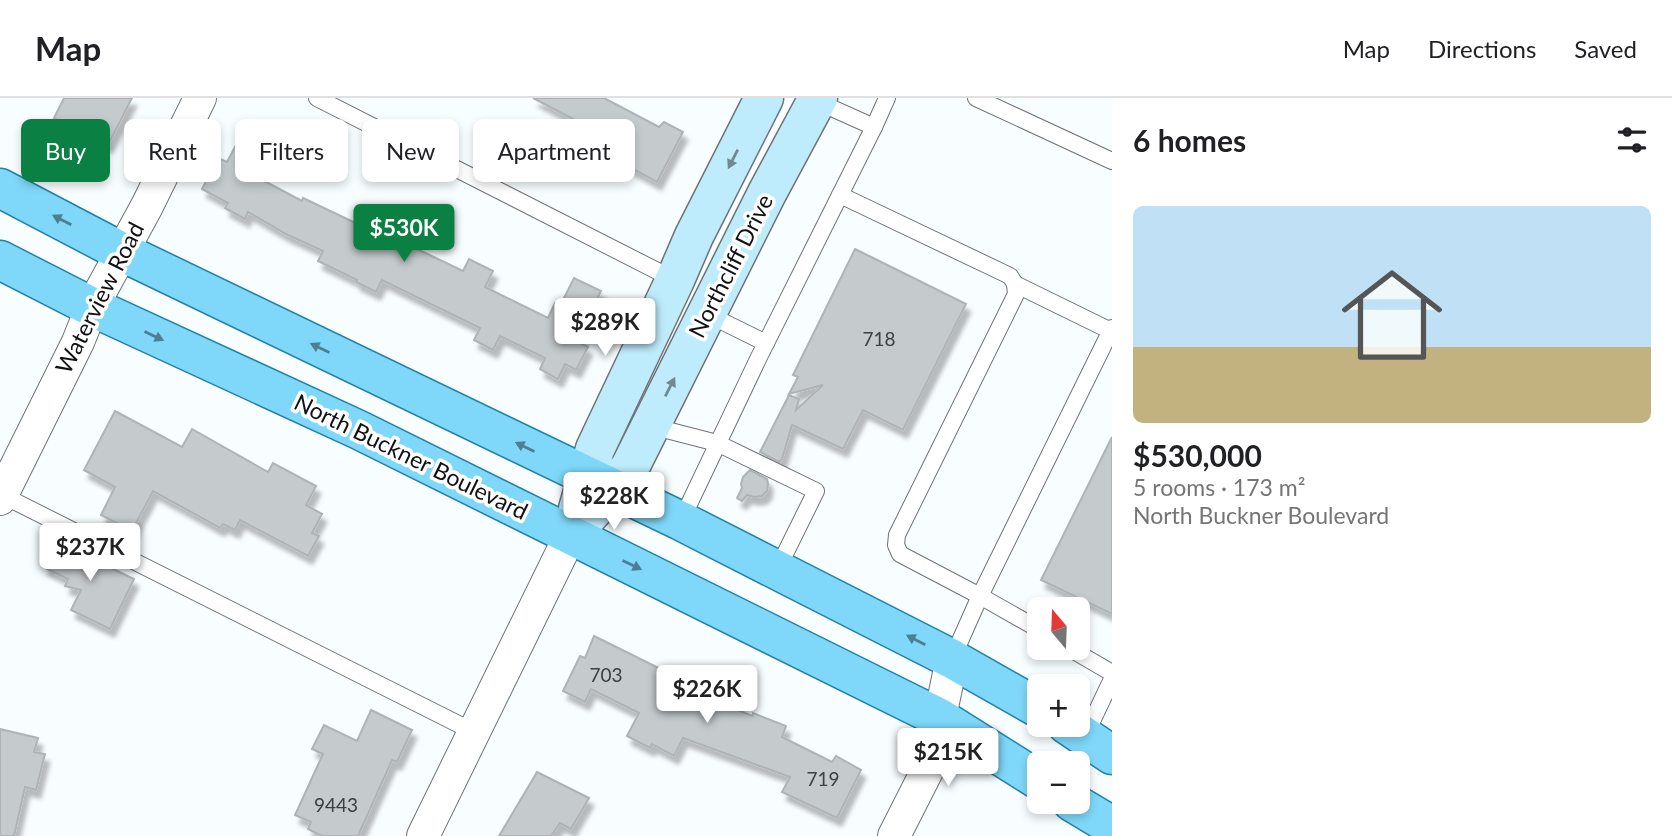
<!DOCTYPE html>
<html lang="en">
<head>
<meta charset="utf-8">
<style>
	:root { --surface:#fff; --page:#f6f6f6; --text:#202124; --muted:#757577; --line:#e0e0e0; --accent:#0b8043 }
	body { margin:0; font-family:Lato,sans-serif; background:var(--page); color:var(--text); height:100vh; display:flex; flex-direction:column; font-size:26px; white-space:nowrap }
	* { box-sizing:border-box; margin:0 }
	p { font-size:23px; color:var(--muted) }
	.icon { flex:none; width:38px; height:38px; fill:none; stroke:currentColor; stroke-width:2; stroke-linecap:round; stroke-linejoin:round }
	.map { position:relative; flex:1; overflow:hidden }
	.sheet { display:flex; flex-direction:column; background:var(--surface); width:560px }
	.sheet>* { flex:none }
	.guide { position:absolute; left:21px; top:21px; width:665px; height:63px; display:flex; gap:14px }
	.needle { width:46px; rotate:341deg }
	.tools { position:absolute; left:1027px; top:499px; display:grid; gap:14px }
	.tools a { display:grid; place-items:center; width:63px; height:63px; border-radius:10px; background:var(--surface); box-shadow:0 4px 10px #0003; font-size:35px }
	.price { position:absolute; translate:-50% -60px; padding:0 16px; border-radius:7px; background:#fff; color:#222; font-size:23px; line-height:46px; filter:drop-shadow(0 2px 4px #0008) }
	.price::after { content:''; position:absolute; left:50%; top:42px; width:21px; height:16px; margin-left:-10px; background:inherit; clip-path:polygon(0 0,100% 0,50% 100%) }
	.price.selected { background:var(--accent); color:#fff }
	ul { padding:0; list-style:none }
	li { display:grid; align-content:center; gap:14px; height:371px; padding:0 21px }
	li span { display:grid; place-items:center; height:217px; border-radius:10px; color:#555 }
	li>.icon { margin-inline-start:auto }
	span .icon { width:126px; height:126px; fill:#fffc; stroke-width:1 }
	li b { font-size:30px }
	h2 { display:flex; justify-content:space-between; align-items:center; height:84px; padding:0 21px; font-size:30px }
	.tag { padding:0 24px; border-radius:10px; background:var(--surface); box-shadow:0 4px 10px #0003; font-size:24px; line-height:63px }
	.tag.selected { background:var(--accent); color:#fff }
	header { display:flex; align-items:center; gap:42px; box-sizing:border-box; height:98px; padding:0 35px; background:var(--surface); border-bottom:2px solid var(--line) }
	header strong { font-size:33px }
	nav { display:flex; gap:38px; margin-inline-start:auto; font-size:24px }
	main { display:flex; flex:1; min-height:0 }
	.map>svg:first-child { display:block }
	.building { fill:#c5cacc; stroke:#aeb3b6; stroke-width:2; filter:url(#shadow) }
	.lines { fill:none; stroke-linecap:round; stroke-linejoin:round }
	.lane-casing { stroke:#6f7376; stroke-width:18 }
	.street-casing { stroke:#6f7376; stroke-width:34 }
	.secondary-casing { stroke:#6f7376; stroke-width:41 }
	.primary-casing { stroke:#2181a6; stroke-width:41 }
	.lane { stroke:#fff; stroke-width:16 }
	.street { stroke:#fff; stroke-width:32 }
	.secondary { stroke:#bfecfc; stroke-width:38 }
	.primary { stroke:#7fd8f9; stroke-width:38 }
	.oneway { fill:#708993 }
	.oneway2 { fill:#4d7e91 }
	.labels { text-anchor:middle; stroke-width:7; stroke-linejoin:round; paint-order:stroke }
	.number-label { font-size:19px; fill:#3d3f40 }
	.street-label { font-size:23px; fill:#101112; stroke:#fff }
</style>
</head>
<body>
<header>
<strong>Map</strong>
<nav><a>Map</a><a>Directions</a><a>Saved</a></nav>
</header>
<main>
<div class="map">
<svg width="1112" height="738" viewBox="0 0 1112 738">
	<defs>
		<filter id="shadow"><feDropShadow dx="4.5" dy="8" stdDeviation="2" flood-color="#0004"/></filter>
	</defs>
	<rect width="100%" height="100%" fill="#f8fdff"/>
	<g class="building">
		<path d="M64,0h68l-24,47 -54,-27z"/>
		<path d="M533,0h71l55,29 5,-5 19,10 -26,50 -37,-20 3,-6 -14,-8 4,-8z"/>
		<path d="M246,28l26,14 -19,35 49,26 1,-3 88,42 1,-3 71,34 6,-12 24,12 -8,16 63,31 7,-15 5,3 14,-28 27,13 -14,29 4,2 -13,20 10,5 -12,23 -11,-6 -7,15 -18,-10 5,-11 -45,-22 -7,14 -19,-10 6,-12 -98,-48 -6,12 -20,-10 1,-2 -39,-19 5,-10 -37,-17 -38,-22 -3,7 -20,-11 3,-5 -26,-14 16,-31 9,4z"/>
		<path d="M855,151l111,55 -63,126 -40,-20 -20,39 -51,-24 -10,34 -3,3 -19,-10 29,-57 10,4 -3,11 27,-25 -34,9 9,-17 -5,-2z"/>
		<path d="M115,313l67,36 10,-18 76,43 5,-9 43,23 -10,19 16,9 -10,19 7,3 -11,20 -68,-36 -5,10 -12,-6 -3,4 -67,-37 -21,40 -31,-16 14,-28 -31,-17z"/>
		<path d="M1112,339v177l-71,-34z"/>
		<path d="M750,372l17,9 1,5 -1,7 -5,5 -8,1 -7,-2 -5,6 -5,-3 5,-10 -1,-4 2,-7z"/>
		<path d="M58,440l26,13 -2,3 52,25 -24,50 -39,-19 10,-20 -16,-4 3,-7 -25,-12z"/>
		<path d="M594,538l113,56 -2,4 47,20 1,-3 33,13 -4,11 50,25 4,-6 25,14 -24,48 -55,-26 8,-15 -107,-39 -9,18 -22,-12 -2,4 -23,-12 12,-23 -48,-24 -6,13 -22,-11 17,-35 5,2z"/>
		<path d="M371,612l41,20 -15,32 -5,-2 -34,76h-36l-14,-7 3,-7 -16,-7 28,-61 -11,-5 12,-24 33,16z"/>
		<path d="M0,631l38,9 -4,14 11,2 -9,36 -11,-3 -11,49h-14z"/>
		<path d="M537,674l52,26 -18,31 -11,-6 -9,13h-52z"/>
	</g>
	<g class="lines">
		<g class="lane-casing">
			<g id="lane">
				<path d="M317,0l358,182"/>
				<path d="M976,0l136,63"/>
				<path d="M816,3l58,26 13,-29"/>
				<path d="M840,97l170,81 5,8 1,10 -119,241 -1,10 4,9 80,42 60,34"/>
				<path d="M1015,186l96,47"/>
				<path d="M707,216l59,29"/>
				<path d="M651,328l66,17 99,48 -39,79"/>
				<path d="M2,397l472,237"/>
				<path d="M681,423l78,-164 115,-230"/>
				<path d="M1069,550l43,25"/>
				<path d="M952,561l28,-63 132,-268"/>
				<path d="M1085,638l27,-57"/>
			</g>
		</g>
		<g class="street-casing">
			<g id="street">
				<path d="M0,401l78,-157 14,-35 55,-101 53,-108"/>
				<path d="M423,738l148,-302"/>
				<path d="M894,738l36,-71 22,-106"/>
			</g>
		</g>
		<g class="secondary-casing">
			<g id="secondary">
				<path d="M578,411l17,-60 80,-169 19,-44 70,-138"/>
				<path d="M571,436l42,-45 17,-22 137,-274 51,-95"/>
			</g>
		</g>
		<g class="primary-casing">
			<g id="primary">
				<path d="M0,90l122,64 559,269 96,49 175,89 88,50"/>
				<path d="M0,162l92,47 267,123 581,288 100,63"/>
				<path d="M1066,626l46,31"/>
				<path d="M1072,704l40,24"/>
			</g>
		</g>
		<use href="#lane" class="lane"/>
		<use href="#street" class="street"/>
		<use href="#secondary" class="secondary"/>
		<use href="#primary" class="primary"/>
	</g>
	<defs><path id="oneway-solid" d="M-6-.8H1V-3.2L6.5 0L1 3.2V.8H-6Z" transform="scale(1.75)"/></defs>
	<g class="oneway">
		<use href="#oneway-solid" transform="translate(733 61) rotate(117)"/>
		<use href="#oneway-solid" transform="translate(670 289) rotate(-63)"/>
	</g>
	<g class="oneway2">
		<use href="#oneway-solid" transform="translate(62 122) rotate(-153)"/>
		<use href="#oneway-solid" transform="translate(154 238) rotate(25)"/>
		<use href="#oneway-solid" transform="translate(320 250) rotate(-154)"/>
		<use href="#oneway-solid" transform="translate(525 349) rotate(-154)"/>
		<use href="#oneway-solid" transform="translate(632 467) rotate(26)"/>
		<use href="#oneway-solid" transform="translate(916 542) rotate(-153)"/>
	</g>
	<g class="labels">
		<g class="number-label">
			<text x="879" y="248">718</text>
			<text x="606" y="584">703</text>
			<text x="823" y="688">719</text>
			<text x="336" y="714">9443</text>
		</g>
		<g class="street-label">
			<text transform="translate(731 168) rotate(-63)" y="8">Northcliff Drive</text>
			<text transform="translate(100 200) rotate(-63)" y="8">Waterview Road</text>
			<text transform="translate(411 359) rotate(26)" y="8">North Buckner Boulevard</text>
		</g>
	</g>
</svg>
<div class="tools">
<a><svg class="needle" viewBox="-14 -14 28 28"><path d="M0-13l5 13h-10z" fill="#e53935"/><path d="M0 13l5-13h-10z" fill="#757577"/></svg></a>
<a>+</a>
<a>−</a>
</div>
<b class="price selected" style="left:404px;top:166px">$530K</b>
<b class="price" style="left:605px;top:260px">$289K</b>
<b class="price" style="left:614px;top:434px">$228K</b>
<b class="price" style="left:90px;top:485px">$237K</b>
<b class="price" style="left:707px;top:627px">$226K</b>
<b class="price" style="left:948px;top:690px">$215K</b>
<div class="guide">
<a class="tag selected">Buy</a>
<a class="tag">Rent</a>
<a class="tag">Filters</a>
<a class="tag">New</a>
<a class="tag">Apartment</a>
</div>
</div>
<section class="sheet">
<h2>6 homes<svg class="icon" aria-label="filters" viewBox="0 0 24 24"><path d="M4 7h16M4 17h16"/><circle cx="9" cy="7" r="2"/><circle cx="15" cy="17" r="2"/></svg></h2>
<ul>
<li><span style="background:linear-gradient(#bfe0f5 65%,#c2b280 0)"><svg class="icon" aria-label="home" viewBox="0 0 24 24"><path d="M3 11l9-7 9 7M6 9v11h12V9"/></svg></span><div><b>$530,000</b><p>5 rooms · 173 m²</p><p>North Buckner Boulevard</p></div></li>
</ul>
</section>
</main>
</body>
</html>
